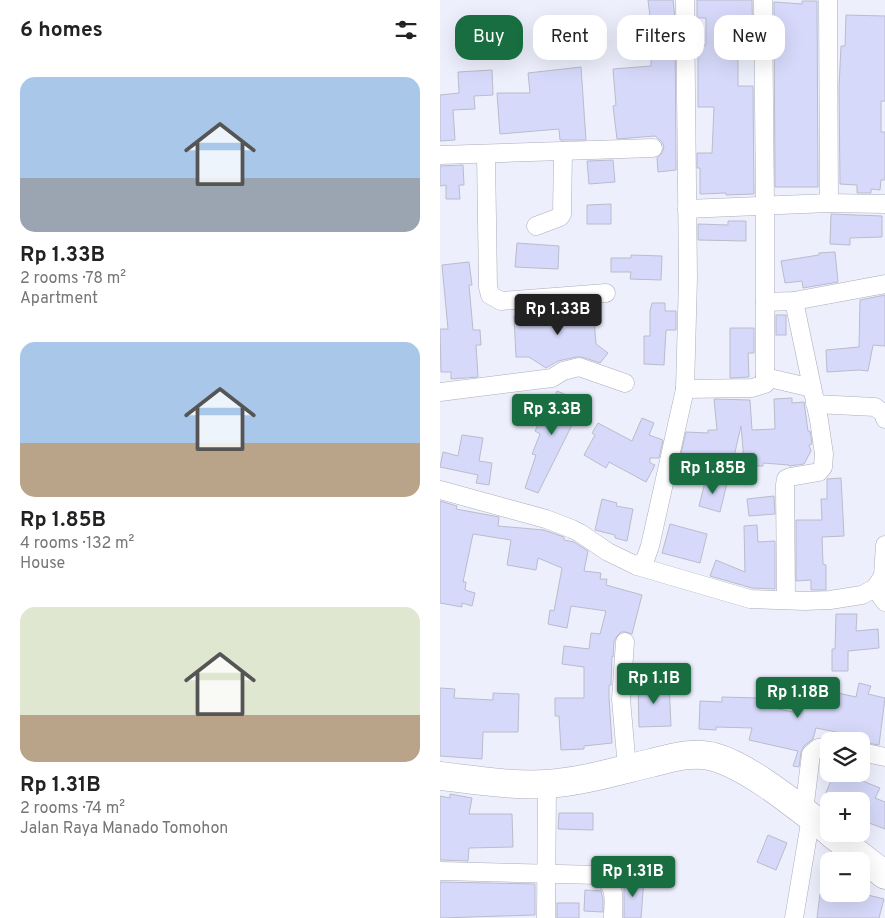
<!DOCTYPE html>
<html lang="en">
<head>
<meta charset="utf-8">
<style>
	:root { --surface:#fff; --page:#f2f2f2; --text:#222; --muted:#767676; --accent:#186e40 }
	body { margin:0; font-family:Overpass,sans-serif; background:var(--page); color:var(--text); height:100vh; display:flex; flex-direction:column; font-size:19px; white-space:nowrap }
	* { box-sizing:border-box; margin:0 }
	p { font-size:16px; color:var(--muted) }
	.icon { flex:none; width:28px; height:28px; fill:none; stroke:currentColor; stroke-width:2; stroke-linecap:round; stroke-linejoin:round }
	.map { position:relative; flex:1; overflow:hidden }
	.panel { display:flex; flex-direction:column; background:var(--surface); width:440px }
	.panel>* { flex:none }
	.banner { position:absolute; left:15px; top:15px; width:355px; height:45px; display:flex; gap:10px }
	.buttons { position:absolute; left:380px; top:732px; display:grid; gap:10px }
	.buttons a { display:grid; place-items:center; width:50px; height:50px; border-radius:10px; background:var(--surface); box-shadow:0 5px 20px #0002; font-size:25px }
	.price { position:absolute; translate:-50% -42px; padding:0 11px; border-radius:5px; background:var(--accent); color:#fff; font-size:16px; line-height:32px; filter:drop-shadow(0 1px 2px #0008) }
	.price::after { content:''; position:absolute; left:50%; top:30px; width:15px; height:11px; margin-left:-8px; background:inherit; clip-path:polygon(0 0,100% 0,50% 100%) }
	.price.active { background:#222; color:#fff }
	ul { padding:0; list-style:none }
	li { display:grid; align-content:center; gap:10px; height:265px; padding:0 20px }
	li span { display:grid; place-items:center; height:155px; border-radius:15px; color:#555 }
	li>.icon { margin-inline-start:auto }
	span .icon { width:90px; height:90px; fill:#fffc; stroke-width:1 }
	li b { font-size:21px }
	h2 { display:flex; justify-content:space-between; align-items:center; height:60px; padding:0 20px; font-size:21px }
	.chip { padding:0 18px; border-radius:15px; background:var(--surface); box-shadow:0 5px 20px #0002; font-size:18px; line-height:45px }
	.chip.active { background:var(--accent); color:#fff }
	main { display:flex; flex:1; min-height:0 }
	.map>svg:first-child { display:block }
	.building { fill:#d6d9f9; stroke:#babccc }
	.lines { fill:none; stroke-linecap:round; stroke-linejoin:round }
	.minor-casing { stroke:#abadbc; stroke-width:19 }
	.trunk-casing { stroke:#abadbc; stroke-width:29 }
	.minor { stroke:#fff; stroke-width:18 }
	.trunk { stroke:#fff; stroke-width:28 }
</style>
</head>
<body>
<main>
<section class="panel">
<h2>6 homes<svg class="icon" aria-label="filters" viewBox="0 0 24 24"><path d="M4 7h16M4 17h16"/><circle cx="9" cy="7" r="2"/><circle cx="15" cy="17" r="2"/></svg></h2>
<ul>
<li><span style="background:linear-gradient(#a9c7e8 65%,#9aa5b1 0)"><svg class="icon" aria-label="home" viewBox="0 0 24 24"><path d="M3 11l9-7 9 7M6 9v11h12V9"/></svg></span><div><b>Rp 1.33B</b><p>2 rooms · 78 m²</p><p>Apartment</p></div></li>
<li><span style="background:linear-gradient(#a9c7e8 65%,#b9a48a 0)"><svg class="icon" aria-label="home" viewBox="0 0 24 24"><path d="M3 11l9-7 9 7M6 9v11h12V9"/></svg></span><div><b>Rp 1.85B</b><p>4 rooms · 132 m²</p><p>House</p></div></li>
<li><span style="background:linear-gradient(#dfe7d0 70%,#b9a48a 0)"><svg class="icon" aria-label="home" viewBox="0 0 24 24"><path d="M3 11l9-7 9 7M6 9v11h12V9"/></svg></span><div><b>Rp 1.31B</b><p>2 rooms · 74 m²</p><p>Jalan Raya Manado Tomohon</p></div></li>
</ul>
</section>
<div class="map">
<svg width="445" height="918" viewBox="0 0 445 918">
	<rect width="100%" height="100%" fill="#edeffc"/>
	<g class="building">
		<path d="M208,0h25l2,18 1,152 -18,2 -1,-14 5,-5 2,-6 -2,-5 -7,-6 -38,3 -4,-33 3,-1 -3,-36 38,-3v-13h6v-30l-6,1z"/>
		<path d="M257,0h55l1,55h-15v31h15l1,108 -28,1v-2l-26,1v-26h-3v-15h15l2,-46h-16v-61l8,-1v-27h-9z"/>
		<path d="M362,1h15l1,186h-43l-1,-185 28,2z"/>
		<path d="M406,15l39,1v85h-4v31h4v48h-4l-1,10 -9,-1v4h-14v-8l-17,-1 -1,-97 2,-41h4z"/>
		<path d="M141,67l5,73h-26l-1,-11 -59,5 -3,-41h33l-2,-20z"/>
		<path d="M52,70l1,25 -19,1 1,13 -22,1 2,30 -15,1v-46l19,-2 -1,-21z"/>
		<path d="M173,160l2,22 -26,2 -2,-23z"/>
		<path d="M23,165l1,20h-5l1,14h-14v-14l-6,1v-20z"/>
		<path d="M171,204v20h-24v-19z"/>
		<path d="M391,214l51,2v21l-32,1v7l-20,-1z"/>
		<path d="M288,221h18v20l-48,-1v-16l30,1z"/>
		<path d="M77,243l42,3 -1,23 -43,-2z"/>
		<path d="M395,252l3,30 -35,6 -1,-7 -17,2 -4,-22 38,-6v-2z"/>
		<path d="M191,255l31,1 -1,24 -31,-1 1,-7h-20v-14h20z"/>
		<path d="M29,262l3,23h-3l4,45h7l1,15h-5l2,32 -27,2v-7h-10l-1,-43h8l-6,-64z"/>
		<path d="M445,295v51l-12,-1 -5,26 -9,-1 -32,2 -1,-22 33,-3 1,-47z"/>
		<path d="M212,303h13v8h11v19h-10l-2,35 -20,-1v-28h6v-25z"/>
		<path d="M147,305h6l8,7 -7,7 2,25 12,9 -8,10 -18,-6h-6l-18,4 -12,7 -17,-11h-13l-2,-41h14l8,-7 14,-1 4,6 27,-2z"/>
		<rect x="336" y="315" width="10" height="20"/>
		<path d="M290,328h24v25h-6l1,24 -19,1z"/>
		<path d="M117,391l28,12 -4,11 -3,-1 -40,80 -13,-5 11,-33 -4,-1 8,-20 -5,-3 12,-25 3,1z"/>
		<path d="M352,398v5l12,-1 4,29h2l2,13 -3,1 2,6 -7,13 -15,2v-1l-26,-2v3h-13v-5h-6l-3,-35 -8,35 -53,-3 6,-26 22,1v-3h9l-3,-31 36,1 2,30 23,-1 -1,-30z"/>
		<path d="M202,418l12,5 -5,12 14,5 -4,18h-9v5l5,2 -9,17 -37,-20 -3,6 -22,-13 11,-20 -3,-2 6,-10 34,18z"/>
		<path d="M22,435l21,3 -4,23 13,2 -3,22 -13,-2 2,-8 -38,-8 3,-15 15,4z"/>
		<path d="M266,478l21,5 -7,29 -21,-6z"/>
		<path d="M401,478l3,58 -22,1 1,27 3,1v25h-15v-10l-15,1v-61h26l-1,-21h6v-20z"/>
		<path d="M334,496l1,18 -26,2 -2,-17z"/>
		<path d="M162,499l15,4 -1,3 17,3 -6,32 -12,-3v-3l-20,-5z"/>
		<path d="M0,501l17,5 -1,3 43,8 -1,9 46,4 20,7v3l10,2 14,9 -4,20 17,2 -1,6h7l-1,6 36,10 -10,39 -6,-2h-5l-4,4 -3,5 -1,16 -1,-1 -1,29h-2v13l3,45 -28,3v3l-23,1 -2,-34h-4v-18h29v-31l-22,-3 2,-18 25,3 2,-16 9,1 6,-23 -35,-5 -4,22 -19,-4 2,-14 4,1 8,-43 -24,-10 -2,12 -29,-5 4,-25 -38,-6 -10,48h3l-1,8 10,3 -3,13 -10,-3v4l-22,-4z"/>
		<path d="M230,524l37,10 -7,29 -38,-10z"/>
		<path d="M317,525l1,17 17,-1v48l-23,-1 -42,-12 6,-16 29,12 -1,-46z"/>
		<path d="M396,614h21l-1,17 22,-2 1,19 -31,3v20h-16v-22h3z"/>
		<path d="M229,683l2,43 -32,1 -1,-43z"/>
		<path d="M419,683l12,3 -3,8 17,4 -6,47 -18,-3 1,-5 -46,-9 -3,11 -9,7 -3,6 -2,15 -6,-1 5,-15 -49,-11 3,-12 -36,-1v3l-17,-1 1,-28 22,1v-5l37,1v-2l17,4 -2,8 28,6 4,-16 20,4 3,-11 27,6z"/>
		<path d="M0,688l15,1 -1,9 39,2v-7l26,1 -1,38h-35l-1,27 -42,-3z"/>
		<path d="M394,774h29l-3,6 20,8 -5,10 10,4v27l-24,-9v-19h-29l-8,-4z"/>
		<path d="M10,794l22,4 -3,16h43l1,33 -44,1 -1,13 -28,-1v-64l10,2z"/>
		<path d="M119,813h34v17l-35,-1z"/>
		<path d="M328,835l19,8 -11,27 -19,-8z"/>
		<path d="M184,878l20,1 -3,39h-17z"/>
		<path d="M0,882l95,2v31l-95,3z"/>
		<path d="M145,890l16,1 2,8v13l-19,-1z"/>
		<path d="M380,894h44l20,5 -5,19h-62z"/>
		<rect x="117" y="903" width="22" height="15"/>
	</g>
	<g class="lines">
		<g class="minor-casing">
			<g id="minor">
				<path d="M388,0l1,203"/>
				<path d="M46,154l2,133 2,8 11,6 105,-8"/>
				<path d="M0,155l213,-7"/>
				<path d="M247,209l142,-6 56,1"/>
				<path d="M96,226l24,-9 2,-3 1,-63"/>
				<path d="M325,302l29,-1 91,-17"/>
				<path d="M325,377l47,11"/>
				<path d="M245,389l67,-1 13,-4v-178l-2,-206"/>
				<path d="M0,392l112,-14 11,-7 16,-4 46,16"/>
				<path d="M375,404l60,3 8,6 2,6"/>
				<path d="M0,490l106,29 26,10 8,4 28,19 29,14 8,-6 5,-14 35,-157 3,-111 -3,-278"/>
				<path d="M197,566l113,33 55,2 25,-1 32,-5 13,-7 8,-12 2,-31"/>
				<path d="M435,588l10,14"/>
				<path d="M346,600l-1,-115 1,-6 4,-2 29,-5 4,-5 1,-13 -5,-34 -25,-119"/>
				<path d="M185,642l-4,57 6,69"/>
				<path d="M421,752l24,5"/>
				<path d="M364,811l7,-57 7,-6 11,-2"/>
				<path d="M0,871l159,4c19,12 14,23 14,43"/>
				<path d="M106,918l1,-134"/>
				<path d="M354,918l17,-101"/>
			</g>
		</g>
		<g class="trunk-casing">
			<g id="trunk">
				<path d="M0,776c35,4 71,10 106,8 35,-2 71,-13 105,-21 20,-5 43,-12 63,-6 36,10 85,51 115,74"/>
				<path d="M392,834l53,41"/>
			</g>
		</g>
		<use href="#minor" class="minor"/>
		<use href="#trunk" class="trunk"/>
	</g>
</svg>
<div class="buttons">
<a><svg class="icon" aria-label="layers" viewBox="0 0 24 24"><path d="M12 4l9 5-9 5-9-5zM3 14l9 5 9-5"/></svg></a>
<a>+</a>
<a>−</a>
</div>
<b class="price active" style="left:118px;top:336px">Rp 1.33B</b>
<b class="price" style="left:112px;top:436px">Rp 3.3B</b>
<b class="price" style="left:273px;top:495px">Rp 1.85B</b>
<b class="price" style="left:214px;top:705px">Rp 1.1B</b>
<b class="price" style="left:358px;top:719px">Rp 1.18B</b>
<b class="price" style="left:193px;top:898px">Rp 1.31B</b>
<div class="banner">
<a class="chip active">Buy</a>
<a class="chip">Rent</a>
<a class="chip">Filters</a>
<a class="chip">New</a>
</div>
</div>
</main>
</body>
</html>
